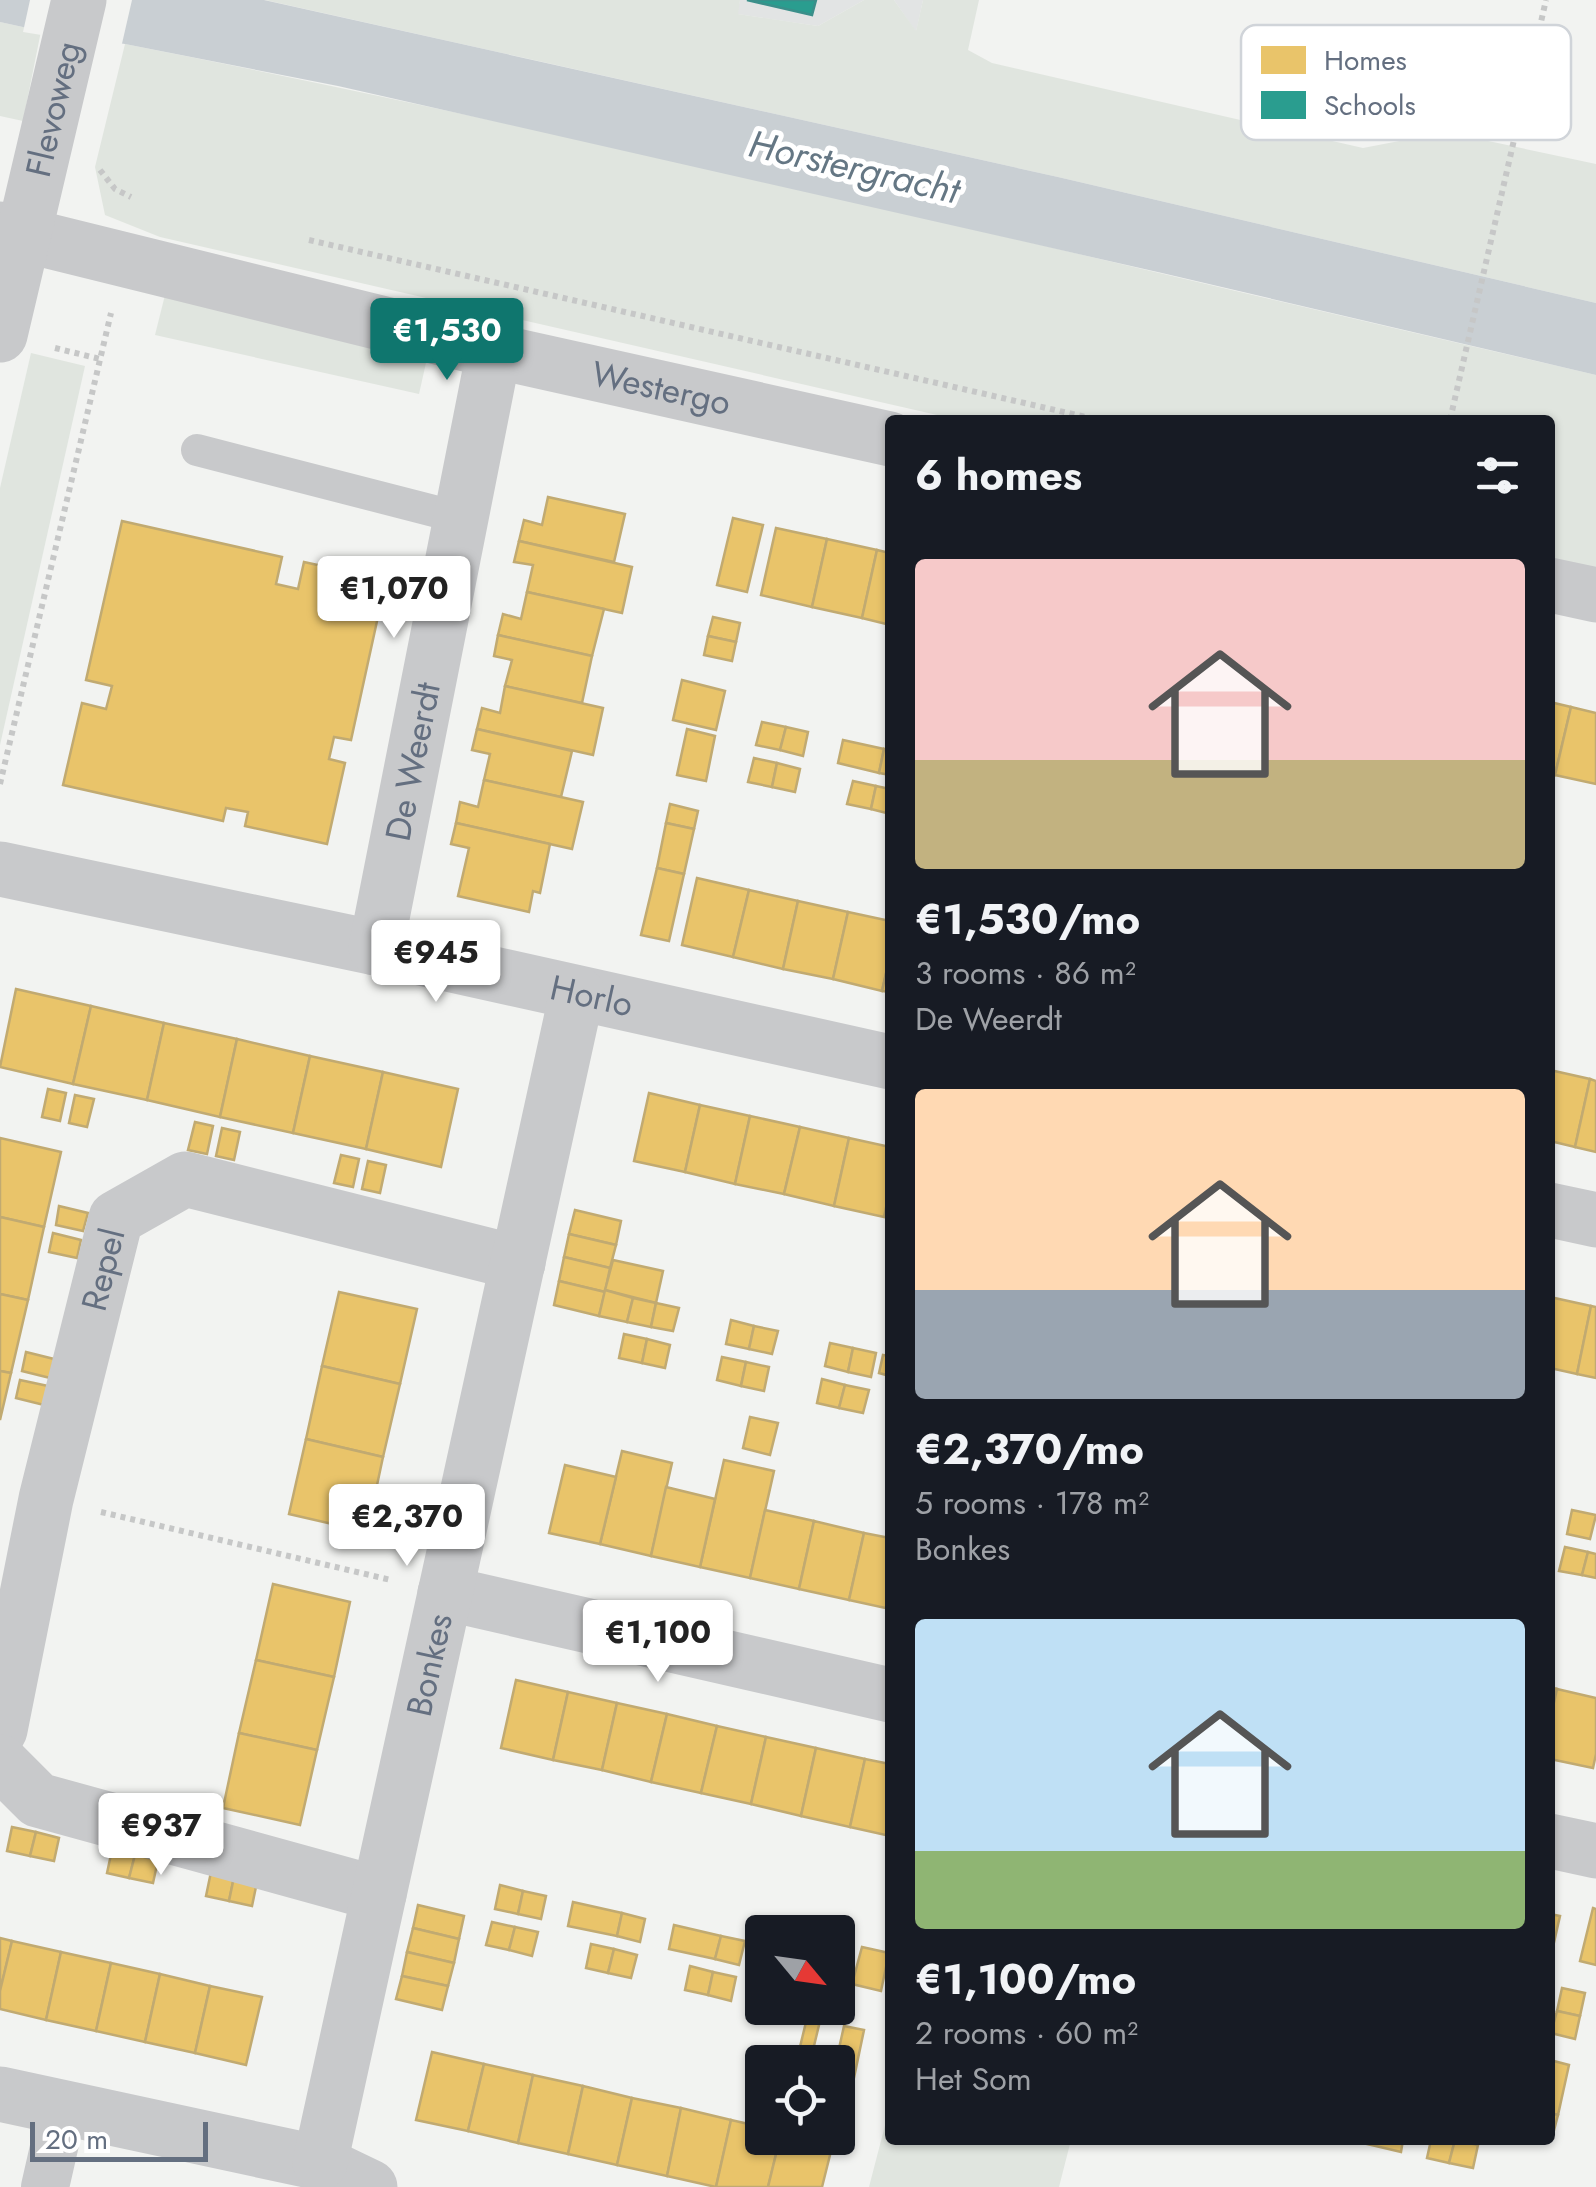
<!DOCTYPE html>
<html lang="en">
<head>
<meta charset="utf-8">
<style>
	:root { --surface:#171b24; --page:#242831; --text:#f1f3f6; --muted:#9ea1a6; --accent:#0f766e }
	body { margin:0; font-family:Jost,sans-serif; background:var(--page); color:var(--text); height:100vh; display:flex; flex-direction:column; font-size:38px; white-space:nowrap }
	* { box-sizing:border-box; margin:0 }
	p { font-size:32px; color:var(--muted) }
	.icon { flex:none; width:55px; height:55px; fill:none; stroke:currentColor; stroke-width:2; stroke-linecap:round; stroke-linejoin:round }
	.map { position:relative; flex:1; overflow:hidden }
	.sheet { position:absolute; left:885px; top:415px; width:670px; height:1730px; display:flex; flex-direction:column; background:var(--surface); border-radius:10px; box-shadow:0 2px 8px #0004 }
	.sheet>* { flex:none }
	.needle { width:65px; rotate:119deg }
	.fabs { position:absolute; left:745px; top:1915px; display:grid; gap:20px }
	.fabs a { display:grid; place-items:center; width:110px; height:110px; border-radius:10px; background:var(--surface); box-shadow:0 2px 8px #0004; font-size:50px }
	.scale { position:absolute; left:30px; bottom:25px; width:178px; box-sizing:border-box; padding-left:10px; border:5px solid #646f80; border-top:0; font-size:28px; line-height:35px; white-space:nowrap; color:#646f80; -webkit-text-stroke:8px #fff; paint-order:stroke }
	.price { position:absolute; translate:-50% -85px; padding:0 22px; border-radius:10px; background:#fff; color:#222; font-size:32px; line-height:65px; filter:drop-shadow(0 2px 5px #0008) }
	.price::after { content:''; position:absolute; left:50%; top:60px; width:30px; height:22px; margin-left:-15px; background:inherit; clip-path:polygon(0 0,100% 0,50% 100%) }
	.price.current { background:var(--accent); color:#fff }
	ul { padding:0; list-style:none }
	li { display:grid; align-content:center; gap:20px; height:530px; padding:0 30px }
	li span { display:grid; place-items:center; height:310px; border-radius:10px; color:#555 }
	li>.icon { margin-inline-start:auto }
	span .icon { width:180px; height:180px; fill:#fffc; stroke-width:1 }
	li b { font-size:42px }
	h2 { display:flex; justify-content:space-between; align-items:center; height:120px; padding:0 30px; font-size:42px }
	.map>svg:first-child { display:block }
	.built { fill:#e2e4e4 }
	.green { fill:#e0e5df }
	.water { fill:#c9cfd3 }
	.pier { fill:#f2f3f1 }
	.homes { fill:#e9c46a; stroke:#c1aa71; stroke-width:2.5 }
	.schools { fill:#2a9d8f; stroke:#3b8f8a; stroke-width:2.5 }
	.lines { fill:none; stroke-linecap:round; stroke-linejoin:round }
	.path { stroke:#c6c7c7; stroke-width:6; stroke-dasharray:5 5; stroke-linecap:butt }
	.service { stroke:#c8c9cb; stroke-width:32 }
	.pedestrian { stroke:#c8c9cb; stroke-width:48 }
	.minor { stroke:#c8c9cb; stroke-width:55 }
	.labels { text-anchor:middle; stroke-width:10; stroke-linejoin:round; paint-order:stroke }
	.street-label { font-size:35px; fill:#646f80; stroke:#fff }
	.water-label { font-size:38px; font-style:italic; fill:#657784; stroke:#fff }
	.key { fill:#fff; stroke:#d0d4d9; stroke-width:2.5 }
	.key-label { font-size:28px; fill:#646f80 }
</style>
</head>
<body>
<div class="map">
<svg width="1596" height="2187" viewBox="0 0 1596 2187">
	<rect width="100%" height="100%" fill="#f2f3f1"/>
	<g class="built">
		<path d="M740,0h124l-46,26 -81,-12z"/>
		<path d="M894,0h29l-7,32z"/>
	</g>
	<g class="green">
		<path d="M265,0h475l-2,14 80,12 46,-26h30l22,31 7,-31h56l-11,50 24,13 371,85 83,-16 150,32v139l-538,-126z"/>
		<path d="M0,22l41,9 -18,90 -23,-5z"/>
		<path d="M125,44c493,97 981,218 1471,331v194l-46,-11v-138h-591l-799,-183 -55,-22 -10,-48z"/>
		<path d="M165,295l263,59 -9,40 -264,-59z"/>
		<path d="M31,353l54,13 -85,379v-257z"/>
		<path d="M890,2106v34h181l-12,47h-190z"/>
	</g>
	<path class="water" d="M0,0h264l794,177 538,126v72l-434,-102 -824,-187 -213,-42 -84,-13 -41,-9z"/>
	<path class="pier" d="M30,0h102l-11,48 -98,-16z"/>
	<g class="homes">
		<path d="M548,497l77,17 -11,48 -95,-21 5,-21 18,5z"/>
		<path d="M733,518l30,7 -16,67 -30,-7z"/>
		<path d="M122,521l160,36 -6,27 22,5 6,-27 82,18 -35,160 -17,-3 -5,22 16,4 -18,81 -82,-18 3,-14 -22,-4 -3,13 -160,-36 19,-82 24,6 6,-23 -26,-6z"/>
		<path d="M776,528l51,11 -15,68 -51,-12z"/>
		<path d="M827,539l50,11 -15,68 -50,-11z"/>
		<path d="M519,541l113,26 -10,46 -95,-21 6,-27 -19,-3z"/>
		<path d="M877,550l13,3v72l-28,-7z"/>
		<path d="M527,592l77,17 -12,47 -94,-21 5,-21 18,5z"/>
		<path d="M713,617l27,6 -4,19 -28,-6z"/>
		<path d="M498,635l94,21 -10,47 -77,-17 7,-26 -18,-4z"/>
		<path d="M708,636l28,6 -4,19 -28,-6z"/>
		<path d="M682,680l43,11 -9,39 -43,-10z"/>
		<path d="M505,686l98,22 -10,47 -116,-26 5,-21 18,5z"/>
		<path d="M1550,702l21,5 -16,68 -5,-1z"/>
		<path d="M1571,707l25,6v71l-41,-9z"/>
		<path d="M762,722l24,5 -6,23 -24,-5z"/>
		<path d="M786,727l22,5 -5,24 -23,-6z"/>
		<path d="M477,729l95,22 -11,46 -77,-17 6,-26 -18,-4z"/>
		<path d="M687,729l28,7 -9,45 -29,-6z"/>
		<path d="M843,740l41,9 -5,24 -41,-10z"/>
		<path d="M884,749l6,2v24l-11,-2z"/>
		<path d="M754,758l23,5 -5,24 -24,-5z"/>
		<path d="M777,763l23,6 -5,23 -23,-5z"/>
		<path d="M484,780l99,22 -11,47 -116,-26 4,-21 18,5z"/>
		<path d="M853,781l23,5 -5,23 -24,-5z"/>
		<path d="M876,786l14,3v25l-19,-5z"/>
		<path d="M670,804l28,7 -4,18 -28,-6z"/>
		<path d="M456,823l94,21 -10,49 -7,-2 -4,21 -71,-16 11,-48 -18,-4z"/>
		<path d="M666,823l28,6 -10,45 -27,-6z"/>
		<path d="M657,868l27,6 -15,67 -28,-6z"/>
		<path d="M697,878l52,12 -16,67 -51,-12z"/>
		<path d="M749,890l49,11 -15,68 -50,-12z"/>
		<path d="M798,901l50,11 -15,67 -50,-10z"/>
		<path d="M848,912l42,9v35l-8,35 -49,-12z"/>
		<path d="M890,956v36l-8,-1z"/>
		<path d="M16,989l75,17 -18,78 -73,-17z"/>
		<path d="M91,1006l73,17 -17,77 -74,-16z"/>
		<path d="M164,1023l73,16 -17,78 -73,-17z"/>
		<path d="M237,1039l73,17 -17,77 -73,-16z"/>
		<path d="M310,1056l73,16 -17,77 -73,-16z"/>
		<path d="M1550,1070l40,9 -15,68 -25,-6z"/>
		<path d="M383,1072l75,17 -17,78 -75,-18z"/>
		<path d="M1590,1079l6,2v71l-21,-5z"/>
		<path d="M48,1089l18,4 -6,28 -18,-4z"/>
		<path d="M649,1093l51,12 -15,67 -51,-11z"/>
		<path d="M75,1095l19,4 -7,28 -18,-4z"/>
		<path d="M700,1105l50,11 -15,68 -50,-12z"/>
		<path d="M750,1116l50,11 -16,67 -49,-10z"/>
		<path d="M195,1122l18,4 -6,28 -19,-4z"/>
		<path d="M800,1127l49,11 -15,68 -50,-12z"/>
		<path d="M222,1128l18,4 -6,28 -18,-4z"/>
		<path d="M0,1138l61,14 -17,75 -44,-10z"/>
		<path d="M849,1138l41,9v42l-6,28 -50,-11z"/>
		<path d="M341,1155l18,4 -6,28 -19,-4z"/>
		<path d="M368,1161l18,4 -6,28 -18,-4z"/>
		<path d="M59,1206l29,7 -5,18 -27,-6z"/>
		<path d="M575,1210l46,11 -5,24 -47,-11z"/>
		<path d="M0,1217l44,10 -16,73 -28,-6z"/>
		<path d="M53,1233l28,7 -4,18 -28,-6z"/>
		<path d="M569,1234l47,11 -6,23 -46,-11z"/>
		<path d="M564,1257l46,11 -5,24 -46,-11z"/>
		<path d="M613,1260l50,11 -7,32 -51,-13z"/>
		<path d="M559,1281l46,11 -6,24 -45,-11z"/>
		<path d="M605,1290l28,8 -6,24 -28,-6z"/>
		<path d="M339,1292l78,17 -17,75 -78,-18z"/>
		<path d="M0,1294l28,6 -17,73 -11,-2z"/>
		<path d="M1550,1297l41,9 -14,68 -27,-6z"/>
		<path d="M633,1298l23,5 -5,24 -24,-5z"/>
		<path d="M656,1303l23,5 -6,23 -22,-4z"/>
		<path d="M1591,1306l5,1v71l-19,-4z"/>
		<path d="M731,1320l23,6 -5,23 -23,-5z"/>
		<path d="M754,1326l24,5 -6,23 -23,-5z"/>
		<path d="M624,1334l23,5 -5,24 -23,-5z"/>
		<path d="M647,1339l23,6 -5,23 -23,-5z"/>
		<path d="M830,1343l23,5 -5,24 -23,-6z"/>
		<path d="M853,1348l23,5 -5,24 -23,-5z"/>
		<path d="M26,1352l28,7 -4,19 -28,-7z"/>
		<path d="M883,1355l7,1v20l-11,-3z"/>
		<path d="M722,1357l24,5 -5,24 -24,-6z"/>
		<path d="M746,1362l23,5 -5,24 -23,-5z"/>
		<path d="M322,1366l78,18 -17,73 -77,-18z"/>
		<path d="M0,1371l11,2 -11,47z"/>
		<path d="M822,1379l23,6 -6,23 -22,-5z"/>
		<path d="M20,1380l28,6 -4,19 -28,-7z"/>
		<path d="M845,1385l24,5 -6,23 -24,-5z"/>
		<path d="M750,1417l28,6 -8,32 -27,-7z"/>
		<path d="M306,1439l77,18 -16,75 -78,-18z"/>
		<path d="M622,1451l50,12 -21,93 -51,-12z"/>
		<path d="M724,1460l50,11 -24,107 -50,-11z"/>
		<path d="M565,1465l51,12 -16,67 -51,-11z"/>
		<path d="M666,1487l49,12 -15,68 -49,-11z"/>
		<path d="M765,1510l49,11 -15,68 -49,-11z"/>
		<path d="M1572,1510l24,5 -6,24 -23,-5z"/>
		<path d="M814,1521l50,12 -15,67 -50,-11z"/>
		<path d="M864,1533l26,5v71l-41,-9z"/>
		<path d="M1565,1547l23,5 -6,23 -23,-4z"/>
		<path d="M1588,1552l8,2v24l-14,-3z"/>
		<path d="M273,1584l77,18 -16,75 -78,-17z"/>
		<path d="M256,1660l78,17 -17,73 -78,-17z"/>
		<path d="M516,1680l52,12 -15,68 -52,-12z"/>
		<path d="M1550,1687l7,2 -7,31z"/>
		<path d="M1557,1689l39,9v56l-3,14 -43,-9v-39z"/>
		<path d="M568,1692l49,11 -15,67 -49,-10z"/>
		<path d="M617,1703l50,11 -16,68 -49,-12z"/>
		<path d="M667,1714l50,12 -16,67 -50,-11z"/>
		<path d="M717,1726l49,11 -15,67 -50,-11z"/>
		<path d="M239,1733l78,17 -17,75 -77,-17z"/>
		<path d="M766,1737l50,11 -15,68 -50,-12z"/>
		<path d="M816,1748l49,11 -15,68 -49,-11z"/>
		<path d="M865,1759l25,5v72l-40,-9z"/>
		<path d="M12,1827l24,5 -6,24 -23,-5z"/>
		<path d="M36,1832l23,6 -5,23 -24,-5z"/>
		<path d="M112,1850l23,5 -6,23 -22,-5z"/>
		<path d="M135,1855l23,5 -5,23 -24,-5z"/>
		<path d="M211,1872l23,5 -5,24 -23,-5z"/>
		<path d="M234,1877l23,5 -5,24 -23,-5z"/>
		<path d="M500,1885l23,6 -5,23 -23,-5z"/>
		<path d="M523,1891l23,5 -5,23 -23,-5z"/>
		<path d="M573,1902l49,11 -5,23 -49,-10z"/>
		<path d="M418,1905l46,11 -5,23 -46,-11z"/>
		<path d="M1593,1908l3,1v56l-16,-4z"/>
		<path d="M622,1913l23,6 -5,23 -23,-6z"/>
		<path d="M1550,1914l10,2 -10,44z"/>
		<path d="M492,1922l23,5 -6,23 -23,-5z"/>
		<path d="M674,1925l47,11 -6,23 -46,-10z"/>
		<path d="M515,1927l23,5 -6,24 -23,-6z"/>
		<path d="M413,1928l46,11 -5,24 -47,-11z"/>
		<path d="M721,1936l24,5 -6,24 -24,-6z"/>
		<path d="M838,1937l11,2 -5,24 -6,-1z"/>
		<path d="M0,1938l12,3 -12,50z"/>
		<path d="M12,1941l49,11 -15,68 -46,-11v-18z"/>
		<path d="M591,1944l23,5 -6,24 -22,-5z"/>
		<path d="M862,1947l27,6 -8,38 -29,-7z"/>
		<path d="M614,1949l23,6 -6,23 -23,-5z"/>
		<path d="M61,1952l50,11 -15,68 -50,-11z"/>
		<path d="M407,1952l47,11 -6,23 -46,-10z"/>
		<path d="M111,1963l49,11 -15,68 -49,-11z"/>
		<path d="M690,1966l23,6 -5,23 -23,-5z"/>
		<path d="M713,1972l23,5 -5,24 -23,-6z"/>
		<path d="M160,1974l50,12 -15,67 -50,-11z"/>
		<path d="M402,1976l46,10 -6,24 -46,-11z"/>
		<path d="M210,1986l52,11 -16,68 -51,-12z"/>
		<path d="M1562,1988l23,5 -5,23 -23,-5z"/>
		<path d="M785,2008h25l-3,10 -23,-5z"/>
		<path d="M810,2008h24l-4,15 -23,-5z"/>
		<path d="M1557,2011l23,5 -5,23 -24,-6z"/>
		<path d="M807,2018l13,3 -8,33 -13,-3z"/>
		<path d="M844,2026l20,4 -13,62 -13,-3 -2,-27z"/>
		<path d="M432,2052l52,12 -16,67 -52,-11z"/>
		<path d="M1550,2060l19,5 -11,50 -8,-2z"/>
		<path d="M484,2064l49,11 -15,68 -50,-12z"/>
		<path d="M533,2075l50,11 -15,68 -50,-11z"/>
		<path d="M583,2086l49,12 -15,67 -49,-11z"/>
		<path d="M838,2089l13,3 -7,25 -6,-1z"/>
		<path d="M632,2098l49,10 -14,68 -50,-11z"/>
		<path d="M681,2108l50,12 -15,67 -49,-11z"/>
		<path d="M1550,2113l8,2 -6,23 -2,-1z"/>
		<path d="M731,2120l31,7v11h18l-12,49h-52z"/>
		<path d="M780,2138h29l24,5 -11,44h-54z"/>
		<path d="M1350,2140h53l-2,12z"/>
		<path d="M1431,2140h24l-6,23 -22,-5z"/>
		<path d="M1455,2140l23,5 -5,23 -24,-5z"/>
	</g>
	<path class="schools" d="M747,0h69l-4,15z"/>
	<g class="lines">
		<g class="path">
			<path d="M100,170l15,19 16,8"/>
			<path d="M309,240l790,180"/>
			<path d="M55,348l45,11"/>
			<path d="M1450,420l96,-420"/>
			<path d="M0,784l111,-471"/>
			<path d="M101,1512l290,68"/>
		</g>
		<path class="service" d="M197,450l264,68"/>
		<path class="pedestrian" d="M45,2187l18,-79"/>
		<g class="minor">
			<path id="s1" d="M0,229l494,122 396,88"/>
			<path id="s2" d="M0,335l79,-335"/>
			<path d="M1550,585l46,10"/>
			<path id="s3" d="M0,869l376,79 514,114"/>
			<path id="s4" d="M376,948l118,-597"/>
			<path d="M1550,1210l46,10"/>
			<path d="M445,1593l445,102"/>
			<path id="s5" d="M0,1730l46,-231 70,-281 69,-39 333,84"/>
			<path d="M0,1762l38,38 341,94"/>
			<path d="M1550,1841l46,10"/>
			<path d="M0,2094l320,69 50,24"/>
			<path id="s6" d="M320,2163l257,-1170"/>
		</g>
	</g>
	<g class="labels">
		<g class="street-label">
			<text dy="12" stroke="none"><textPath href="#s2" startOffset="232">Flevoweg</textPath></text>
			<text dy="12" stroke="none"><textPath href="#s1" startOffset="680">Westergo</textPath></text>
			<text dy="12" stroke="none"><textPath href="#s4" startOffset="190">De Weerdt</textPath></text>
			<text dy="12" stroke="none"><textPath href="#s3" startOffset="605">Horlo</textPath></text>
			<text dy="12" stroke="none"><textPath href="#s5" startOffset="472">Repel</textPath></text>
			<text dy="12" stroke="none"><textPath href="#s6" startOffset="510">Bonkes</textPath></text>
		</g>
		<g class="water-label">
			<text transform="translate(854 167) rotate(13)" y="13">Horstergracht</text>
		</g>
	</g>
	<rect x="1241" y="25" width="330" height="115" rx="15" class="key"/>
	<rect x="1261" y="46" width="45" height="28" fill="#e9c46a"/>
	<rect x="1261" y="91" width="45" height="28" fill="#2a9d8f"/>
	<g class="key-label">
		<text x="1324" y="70">Homes</text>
		<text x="1324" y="115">Schools</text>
	</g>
</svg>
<div class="fabs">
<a><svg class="needle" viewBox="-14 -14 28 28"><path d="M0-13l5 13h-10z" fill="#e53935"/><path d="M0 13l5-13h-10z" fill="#9ea1a6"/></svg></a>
<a><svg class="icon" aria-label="locate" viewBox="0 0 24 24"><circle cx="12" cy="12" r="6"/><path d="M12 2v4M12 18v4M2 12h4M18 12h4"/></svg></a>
</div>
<div class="scale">20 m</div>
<b class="price current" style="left:447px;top:383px">€1,530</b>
<b class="price" style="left:394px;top:641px">€1,070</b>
<b class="price" style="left:436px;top:1005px">€945</b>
<b class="price" style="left:407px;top:1569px">€2,370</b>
<b class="price" style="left:658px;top:1685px">€1,100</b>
<b class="price" style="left:161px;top:1878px">€937</b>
<section class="sheet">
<h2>6 homes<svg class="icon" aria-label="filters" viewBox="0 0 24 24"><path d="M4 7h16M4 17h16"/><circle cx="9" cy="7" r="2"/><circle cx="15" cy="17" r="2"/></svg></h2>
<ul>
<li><span style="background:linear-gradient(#f6c9c9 65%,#c2b280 0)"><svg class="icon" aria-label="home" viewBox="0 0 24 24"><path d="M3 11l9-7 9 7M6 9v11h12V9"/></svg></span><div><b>€1,530/mo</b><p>3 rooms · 86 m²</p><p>De Weerdt</p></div></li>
<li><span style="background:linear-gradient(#ffd9b3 65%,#9aa5b1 0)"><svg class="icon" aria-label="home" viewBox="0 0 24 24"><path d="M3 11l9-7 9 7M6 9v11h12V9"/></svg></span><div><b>€2,370/mo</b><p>5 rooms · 178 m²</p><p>Bonkes</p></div></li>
<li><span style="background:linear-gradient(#bfe0f5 75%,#8fb573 0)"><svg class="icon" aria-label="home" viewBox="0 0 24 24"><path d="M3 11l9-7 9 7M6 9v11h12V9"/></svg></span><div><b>€1,100/mo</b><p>2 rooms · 60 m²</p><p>Het Som</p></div></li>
</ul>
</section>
</div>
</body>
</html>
